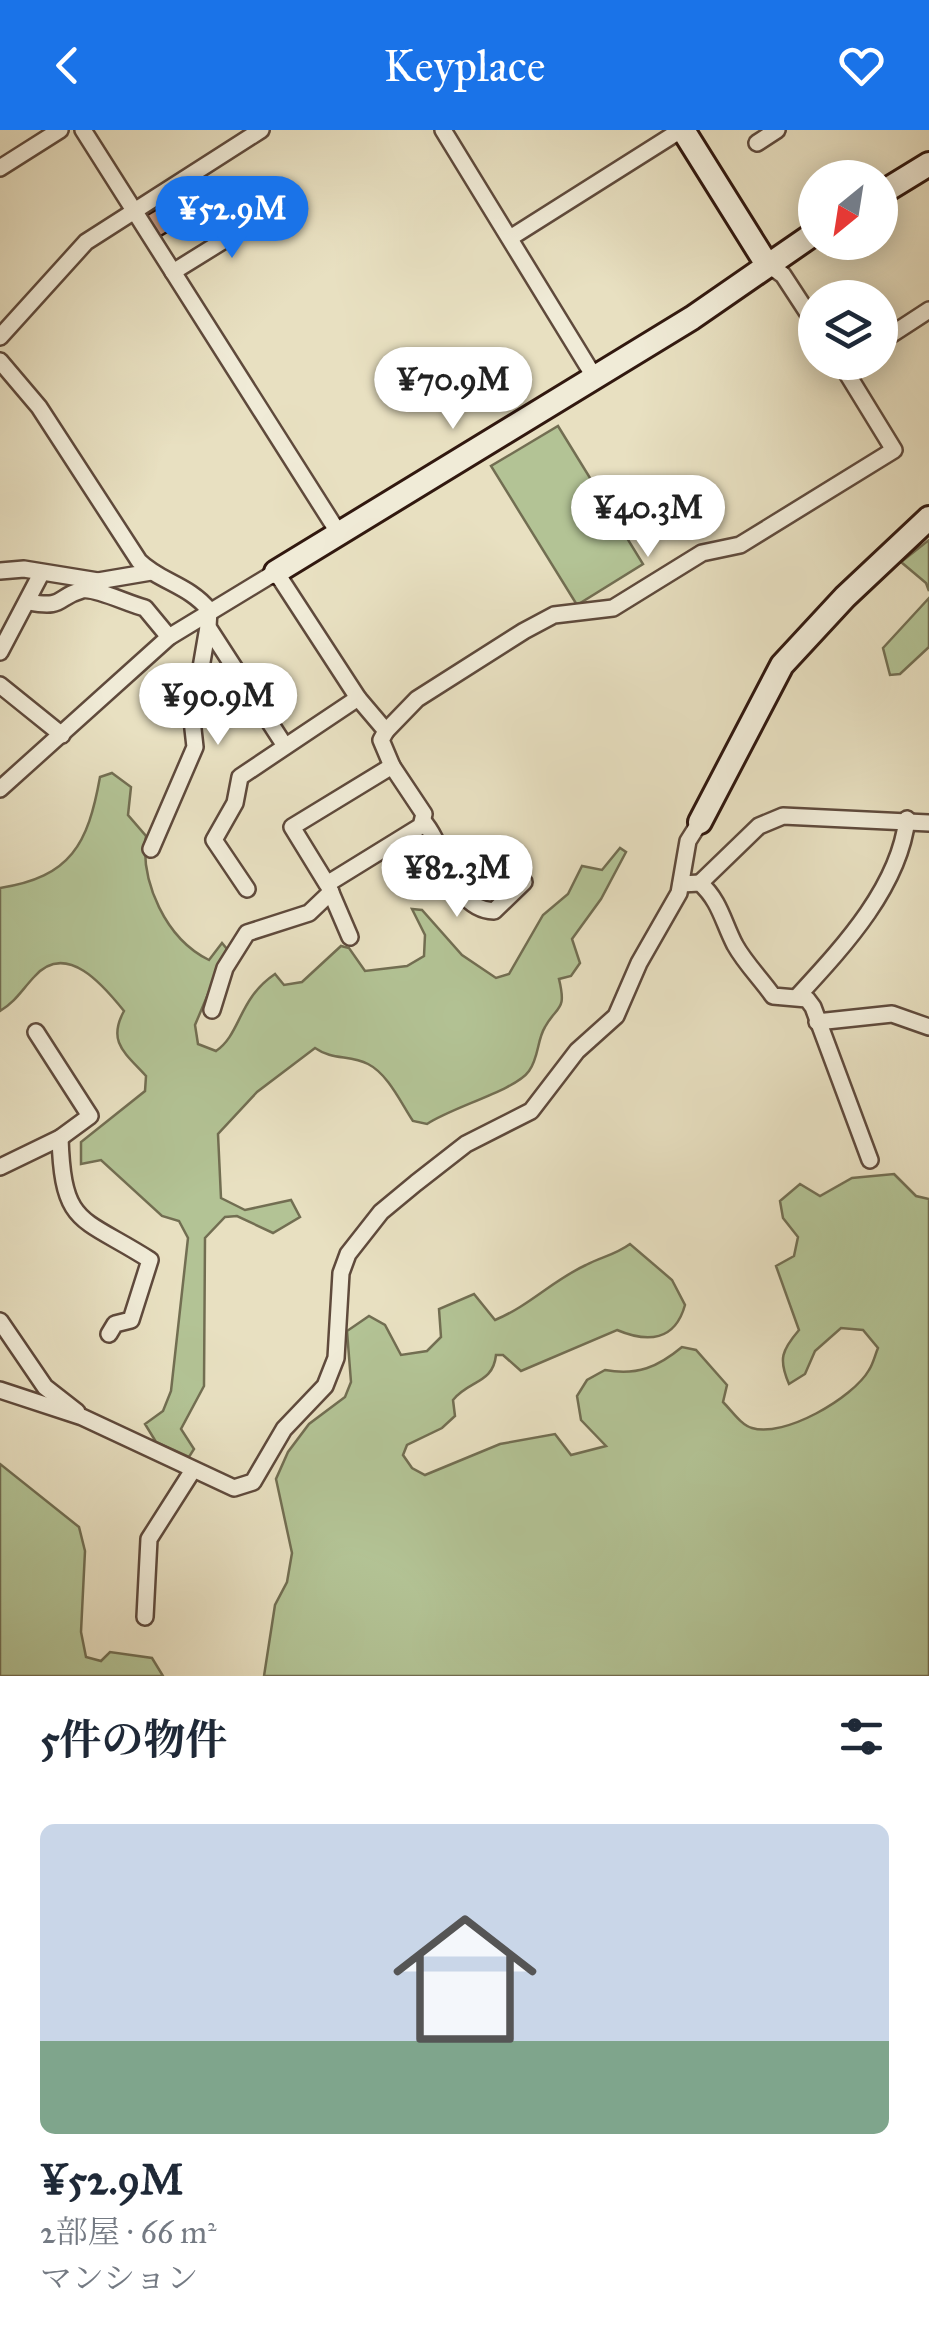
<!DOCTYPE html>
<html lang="ja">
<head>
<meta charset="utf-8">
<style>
	:root { --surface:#fff; --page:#f6f6f7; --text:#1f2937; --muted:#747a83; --accent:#1a73e8 }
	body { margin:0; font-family:"IM FELL Great Primer","Noto Serif JP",serif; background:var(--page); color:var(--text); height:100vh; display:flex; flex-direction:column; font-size:38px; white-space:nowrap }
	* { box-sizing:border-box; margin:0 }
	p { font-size:32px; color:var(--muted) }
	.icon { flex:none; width:55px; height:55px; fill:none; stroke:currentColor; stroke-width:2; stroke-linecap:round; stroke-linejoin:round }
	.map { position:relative; height:1546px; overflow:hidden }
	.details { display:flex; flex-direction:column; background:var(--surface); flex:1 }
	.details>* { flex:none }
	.needle { width:65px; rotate:210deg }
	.buttons { position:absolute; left:798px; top:30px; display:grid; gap:20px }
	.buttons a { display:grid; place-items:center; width:100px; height:100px; border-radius:50%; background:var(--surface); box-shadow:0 5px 25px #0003; font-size:50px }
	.price { position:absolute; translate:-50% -85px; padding:0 22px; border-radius:35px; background:#fff; color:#222; font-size:32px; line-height:65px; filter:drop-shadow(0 2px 5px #0008) }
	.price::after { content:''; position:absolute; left:50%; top:60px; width:30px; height:22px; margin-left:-15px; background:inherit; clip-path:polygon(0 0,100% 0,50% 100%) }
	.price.active { background:var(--accent); color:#fff }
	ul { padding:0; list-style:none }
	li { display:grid; align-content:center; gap:20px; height:530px; padding:0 40px }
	li span { display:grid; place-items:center; height:310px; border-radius:15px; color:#555 }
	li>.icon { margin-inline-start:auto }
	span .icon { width:180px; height:180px; fill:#fffc; stroke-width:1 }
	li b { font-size:42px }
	h2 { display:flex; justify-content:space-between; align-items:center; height:120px; padding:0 40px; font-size:42px }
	header { display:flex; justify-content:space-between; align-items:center; height:130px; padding:0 40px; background:var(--accent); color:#fff; font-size:45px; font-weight:600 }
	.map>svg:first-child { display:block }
	.green { fill:#b3c395; stroke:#726e52; stroke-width:2.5 }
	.building { fill:#d4a78f; stroke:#31180f; stroke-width:2.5 }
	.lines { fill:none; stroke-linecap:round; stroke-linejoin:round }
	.street-casing { stroke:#5f4a3c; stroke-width:20 }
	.secondary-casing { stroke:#31180f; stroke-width:28 }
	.street { stroke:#f0ebd7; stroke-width:15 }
	.secondary { stroke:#f0ebd7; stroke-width:22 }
</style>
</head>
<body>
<header><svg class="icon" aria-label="back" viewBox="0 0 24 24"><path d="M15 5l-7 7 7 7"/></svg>Keyplace<svg class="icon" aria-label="heart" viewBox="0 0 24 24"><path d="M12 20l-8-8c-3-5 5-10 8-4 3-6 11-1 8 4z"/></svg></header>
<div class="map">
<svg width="929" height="1546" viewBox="0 0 929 1546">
	<rect width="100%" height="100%" fill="#e8e0c1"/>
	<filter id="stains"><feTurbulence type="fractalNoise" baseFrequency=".002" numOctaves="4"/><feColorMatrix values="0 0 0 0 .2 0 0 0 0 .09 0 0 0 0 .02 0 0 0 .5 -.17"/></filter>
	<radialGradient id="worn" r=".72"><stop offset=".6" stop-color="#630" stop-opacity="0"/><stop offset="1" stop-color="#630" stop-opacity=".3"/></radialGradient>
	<g class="green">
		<path d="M558,296l85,138 -66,41 -86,-139z"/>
		<path d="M929,410v51l-3,-8 -25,-21z"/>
		<path d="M929,468v49l-29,27 -10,1 -7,-27z"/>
		<path d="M112,643l19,14 -3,28 18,21c-6,46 20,103 63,124l13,-17 5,6 -32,76 3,19 18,7c25,-17 22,-52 59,-77l9,11 18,-3 39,-36 8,2 16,23 42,-5 17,-10 1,-21 -13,-26 10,1 40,45 34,23 13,-4 34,-59 25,-21 14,-28 20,4 18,-22 6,4 -25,47 -29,40 8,24 -9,13 -12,3c8,33 -2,26 -14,48 -8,13 -6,30 -16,44 -13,19 -77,36 -102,53l-14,-3c-12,-18 -25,-47 -45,-57 -18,-9 -36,-4 -53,-16l-58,44 -39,42 3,64 24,12 46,-10 9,17 -27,16 -36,-17 -12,1 -20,21 -1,148 -23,43 13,20 -5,8 -33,-15 -11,-18 18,-13 8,-20 17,-153 -9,-17 -17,-5 -61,-56 -20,4v-22l64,-51 1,-15c-21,-23 -39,-34 -22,-65 -20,-25 -58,-71 -90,-34 -13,14 -18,24 -34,34v-123c71,-11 88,-44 100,-111z"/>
		<path d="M894,1044l22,22 13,3v477h-665l11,-71 12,-23 5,-29 -16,-74 12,-27 21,-28 36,-27 6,-15 -4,-51 22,-15 16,9 16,30 26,-4 14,-14 -2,-28 35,-15 21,26c34,-14 58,-40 91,-55 15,-8 29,-10 44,-21l42,36 13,25c-10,36 -37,38 -68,25l-96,41 -18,-16h-7c-3,29 -27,25 -43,45l2,16 -13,12 -35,17 -4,10 9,13 13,7 75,-31 55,-10 16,21 35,-9 -25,-26 -4,-24 10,-16 18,-10c32,6 53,-3 77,-23l14,3 31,35 -4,17c9,9 18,23 29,26 32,10 101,-30 117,-58 4,-6 6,-15 9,-22l-15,-18 -22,-2 -26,23 -10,23 -16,10c-11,-25 -7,-34 10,-54l-23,-64 18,-10 4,-19 -15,-19 -3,-17 20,-17 20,12 32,-18z"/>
		<path d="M0,1334l79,63 6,24 -4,81 5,25 15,4 9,-9 42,6 11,18h-163z"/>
	</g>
	<path class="building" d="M161,77l13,21 -17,10 -13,-21z"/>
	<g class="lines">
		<g class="street-casing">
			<g id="street">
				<path d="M83,0l255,402"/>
				<path d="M443,0l152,248"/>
				<path d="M757,13l20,-13"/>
				<path d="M0,38l60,-38"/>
				<path d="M510,108l171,-108"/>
				<path d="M766,133l17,12 32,49"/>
				<path d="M173,142l95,-59"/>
				<path d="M0,207l86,-95 175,-112"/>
				<path d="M880,212l49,-32"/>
				<path d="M0,231l39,46 100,154c21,21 50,24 70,49l-1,17 77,119"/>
				<path d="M0,441l24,-2 74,12 53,-9"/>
				<path d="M29,472c36,7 27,-5 53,-12 13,-3 46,14 63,18l24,29"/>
				<path d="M0,522l41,-78"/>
				<path d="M0,555l62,50"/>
				<path d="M386,601l31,-32 107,-68 30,-16 59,-7 89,-55 38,-8 154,-95 -54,-88"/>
				<path d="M392,636l32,48 -3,12 -94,58 -35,-57z"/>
				<path d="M0,659l169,-152 107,-65 82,126 28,33 -5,9 11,26"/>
				<path d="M423,691c24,27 28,88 71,90l30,-29"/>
				<path d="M151,719l44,-102 -3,-27 16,-93"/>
				<path d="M700,753l59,-57 24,-10 146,7"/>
				<path d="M681,754l19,-1c20,18 23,39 35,62 10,18 26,34 38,51l34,3 6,8 57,153"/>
				<path d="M329,758l21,49"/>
				<path d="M247,759l-33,-49 21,-37 5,-26 118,-79"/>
				<path d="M797,867c45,-49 102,-109 110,-178"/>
				<path d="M212,880l13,-42 22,-35 62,-20 22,-21"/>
				<path d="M817,892l75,-8 37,13"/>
				<path d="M60,1008c3,89 21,78 90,122l-19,60 -16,4 -6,10"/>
				<path d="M0,1037l60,-29 30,-22 -54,-84"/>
				<path d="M0,1191l45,66 32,25"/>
				<path d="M0,1260l82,27 152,71 19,-6 31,-53 41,-43 11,-28 5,-85 7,-19 33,-42 35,-29 50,-39 65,-33 46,-60 39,-35 23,-53 40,-70 9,-52 12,-19"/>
				<path d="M145,1487l4,-78 44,-69"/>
			</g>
		</g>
		<g class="secondary-casing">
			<g id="secondary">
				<path d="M683,0l83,133"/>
				<path d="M880,64l49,-30"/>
				<path d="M276,442l416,-254 123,-85"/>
				<path d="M700,692l82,-157 63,-68 84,-79"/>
			</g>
		</g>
		<use href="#street" class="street"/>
		<use href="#secondary" class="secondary"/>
	</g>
	<rect width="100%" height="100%" filter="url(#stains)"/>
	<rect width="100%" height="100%" fill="url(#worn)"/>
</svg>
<div class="buttons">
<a><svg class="needle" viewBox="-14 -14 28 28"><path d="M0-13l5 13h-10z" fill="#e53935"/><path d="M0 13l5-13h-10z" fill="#747a83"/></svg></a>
<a><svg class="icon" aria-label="layers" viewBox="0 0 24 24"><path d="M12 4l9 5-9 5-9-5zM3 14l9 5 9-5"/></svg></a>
</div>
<b class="price active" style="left:232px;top:131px">¥52.9M</b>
<b class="price" style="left:453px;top:302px">¥70.9M</b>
<b class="price" style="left:648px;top:430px">¥40.3M</b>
<b class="price" style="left:218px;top:618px">¥90.9M</b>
<b class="price" style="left:457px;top:790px">¥82.3M</b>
</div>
<section class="details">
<h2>5件の物件<svg class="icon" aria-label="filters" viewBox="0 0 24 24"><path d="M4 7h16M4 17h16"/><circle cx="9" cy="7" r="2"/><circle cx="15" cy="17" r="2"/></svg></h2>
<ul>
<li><span style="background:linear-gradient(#c9d6e8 70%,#7fa58c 0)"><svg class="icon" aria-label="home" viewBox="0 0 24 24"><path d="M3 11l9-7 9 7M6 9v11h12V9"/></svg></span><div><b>¥52.9M</b><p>2部屋 · 66 m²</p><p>マンション</p></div></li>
</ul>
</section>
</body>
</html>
